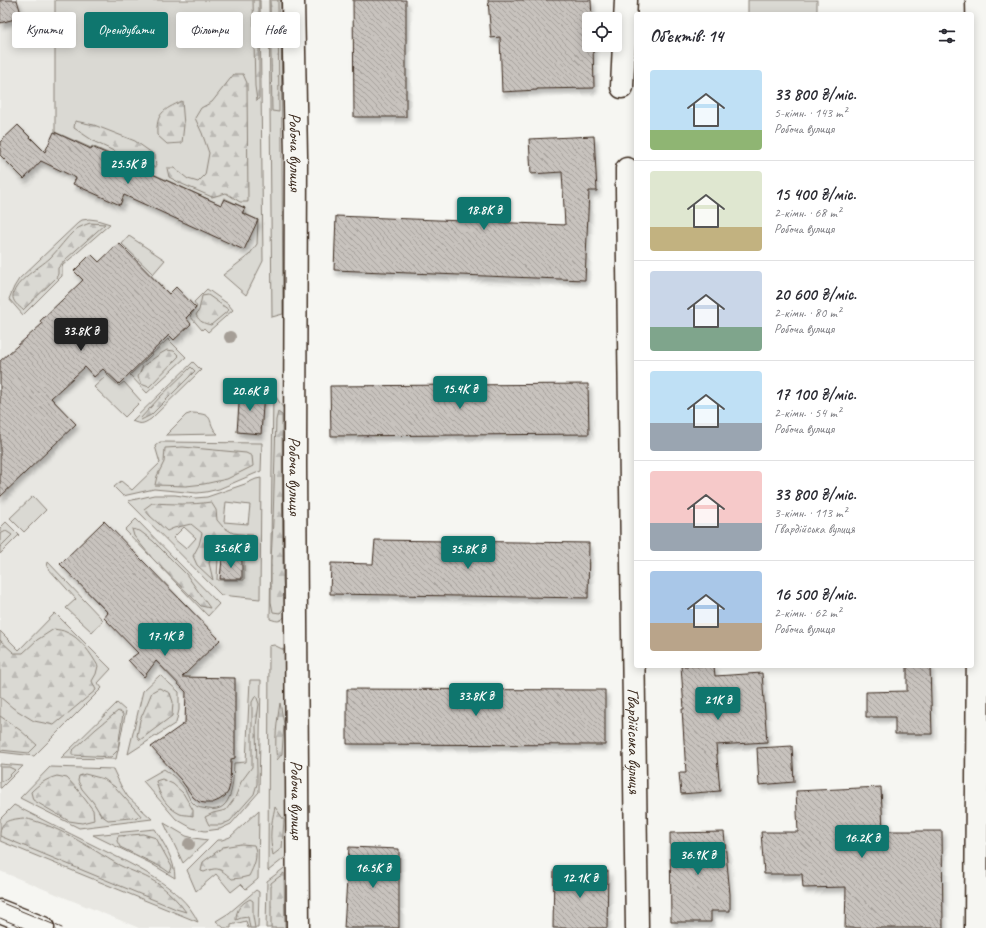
<!DOCTYPE html>
<html lang="uk">
<head>
<meta charset="utf-8">
<style>
	:root { --surface:#fff; --page:#f7f7f7; --text:#2b2b33; --muted:#7c7c81; --line:#e1e1e2; --accent:#0f766e }
	body { margin:0; font-family:Caveat,sans-serif; background:var(--page); color:var(--text); height:100vh; display:flex; flex-direction:column; font-size:15px; white-space:nowrap }
	* { box-sizing:border-box; margin:0 }
	p { font-size:13px; color:var(--muted) }
	.icon { flex:none; width:22px; height:22px; fill:none; stroke:currentColor; stroke-width:2; stroke-linecap:round; stroke-linejoin:round }
	.map { position:relative; flex:1; overflow:hidden }
	.drawer { position:absolute; left:634px; top:12px; width:340px; height:656px; display:flex; flex-direction:column; background:var(--surface); border-radius:4px; box-shadow:0 2px 10px #0003 }
	.drawer>* { flex:none }
	.banner { position:absolute; left:12px; top:12px; width:380px; height:36px; display:flex; gap:8px }
	.fabs { position:absolute; left:582px; top:12px; display:grid; gap:8px }
	.fabs a { display:grid; place-items:center; width:40px; height:40px; border-radius:4px; background:var(--surface); box-shadow:0 2px 10px #0003; font-size:20px }
	.price { position:absolute; translate:-50% -34px; padding:0 9px; border-radius:4px; background:var(--accent); color:#fff; font-size:13px; line-height:26px; filter:drop-shadow(0 1px 2px #0008) }
	.price::after { content:''; position:absolute; left:50%; top:24px; width:12px; height:9px; margin-left:-6px; background:inherit; clip-path:polygon(0 0,100% 0,50% 100%) }
	.price.on { background:#222; color:#fff }
	ul { padding:0; list-style:none }
	li { display:flex; align-items:center; gap:12px; height:100px; padding:0 16px }
	li+li { border-top:1px solid var(--line) }
	li span { display:grid; place-items:center; flex:none; width:112px; height:80px; border-radius:4px; color:#555 }
	li>.icon { margin-inline-start:auto }
	span .icon { width:48px; height:48px; fill:#fffc; stroke-width:1 }
	li b { font-size:17px }
	h2 { display:flex; justify-content:space-between; align-items:center; height:48px; padding:0 16px; font-size:17px }
	.chip { padding:0 14px; border-radius:4px; background:var(--surface); box-shadow:0 2px 10px #0003; font-size:14px; line-height:36px }
	.chip.on { background:var(--accent); color:#fff }
	.map>svg:first-child { display:block }
	.built { fill:#e8e7e2 }
	.grass { fill:#dad9d3; stroke:#8a8278; fill-rule:evenodd }
	.forest { fill:url(#forest-firs); stroke:#8a8278 }
	.building { fill:url(#building-back-hatch); stroke:#3b2a1e; filter:url(#shadow) }
	.lines { fill:none; stroke-linecap:round; stroke-linejoin:round }
	.minor-casing { stroke:#3b2a1e; stroke-width:25 }
	.minor { stroke:#f6f6f2; stroke-width:22 }
	.tram { stroke:#3b2a1e; stroke-width:1 }
	.tree { fill:#a59e96 }
	.labels { text-anchor:middle; stroke-width:3; stroke-linejoin:round; paint-order:stroke }
	.street-label { font-size:17px; fill:#3b2a1e; stroke:#f6f6f2 }
</style>
</head>
<body>
<div class="map">
<svg width="986" height="928" viewBox="0 0 986 928">
	<defs>
		<pattern id="forest-firs" width="22" height="20" patternUnits="userSpaceOnUse"><rect width="22" height="20" fill="#dad9d3"/><path d="M5 1l3.5 6h-7zM16 11l3.5 6h-7z" fill="#bcbab5"/></pattern>
		<pattern id="building-back-hatch" width="6" height="6" patternUnits="userSpaceOnUse"><rect width="6" height="6" fill="#c8c3be"/><path d="M-1 5l2 2M0 0l6 6M5-1l2 2" fill="none" stroke="#a49f9a"/></pattern>
		<filter id="shadow"><feDropShadow dx="2.5" dy="4.5" stdDeviation="2" flood-color="#0004"/></filter>
	</defs>
	<rect width="100%" height="100%" fill="#f6f6f2"/>
	<filter id="ink" filterUnits="userSpaceOnUse"><feTurbulence type="fractalNoise" baseFrequency=".025" numOctaves="2"/><feDisplacementMap in="SourceGraphic" scale="8" xChannelSelector="R" yChannelSelector="G"/><feConvolveMatrix kernelMatrix="1 2 1 2 8 2 1 2 1" color-interpolation-filters="sRGB"/></filter>
	<g filter="url(#ink)">
		<path class="built" d="M0,0h281l2,314 3,301 1,313h-148l-139,-57z"/>
		<g class="grass">
			<path d="M55,0h205l3,261 -17,34 -23,-20 26,-20 8,-11 1,-24 -15,-7 2,-5 -21,-10 -3,7 -129,-59 -1,2 -36,-16z"/>
			<path d="M269,0h12l2,314 -11,3z"/>
			<rect x="748" y="0" width="69" height="14"/>
			<path d="M89,219l8,1 13,4 -48,42v10l-39,39 -14,-16 5,-12 5,-8 60,-57 3,-2z"/>
			<path d="M129,236l36,24 -12,14 -31,-30z"/>
			<path d="M207,289l21,15 5,6 -25,22 -4,-4 -2,2 -12,-14 7,-9 -3,-5z"/>
			<path d="M168,339l18,18 -39,36 -17,-18z"/>
			<path d="M193,362l8,8 -50,49c-8,5 -10,6 -19,2z"/>
			<path d="M107,375l12,11 5,-4 17,19 -16,16 -31,-30z"/>
			<path d="M273,394l3,3 8,12 2,206c-6,7 -7,7 -16,4z"/>
			<path d="M192,413c26,1 13,9 26,21l-52,1 20,-20z"/>
			<path d="M160,442l102,1 -1,28 -42,18 -13,3 -9,1 -43,-4 -31,7 -9,-9 7,-6 11,9 28,-27 -5,-17z"/>
			<path d="M261,478l-1,121 -39,-4 -93,-94 26,-6h21l20,3 12,-1 38,-13 11,-5zM226,502l24,3 -2,19 -24,-2zM184,527l12,11 -10,11 -13,-11zM218,557l26,1v22h-27z"/>
			<path d="M33,496l13,14 -22,22 -14,-14z"/>
			<path d="M136,519l83,85 -11,12 -83,-86z"/>
			<path d="M6,522l13,13 -19,19v-26z"/>
			<path d="M48,562l55,58 -11,12 -26,-24 10,-9 -29,-32z"/>
			<path d="M55,613l56,56 -13,14 4,5 -68,68 -34,-4v-121l19,19z"/>
			<path d="M274,645l10,5 2,7 1,199 -19,15 1,-225z"/>
			<path d="M160,675l19,17v18l-3,13 -48,31 15,-63z"/>
			<path d="M250,680h11l-2,112 -28,32 -11,5 -15,2 -13,-3 -16,-9 -33,-38 21,-12c10,7 16,12 22,22 2,4 4,10 8,13 3,4 9,4 14,5 26,5 25,-30 26,-46l12,-1z"/>
			<path d="M117,703l9,8 -10,48 -55,-1z"/>
			<path d="M0,764l23,2 -22,22h-1z"/>
			<path d="M50,767l63,2 8,17 7,11 24,22 -73,9 -59,-30z"/>
			<path d="M14,805c25,13 51,26 77,39 35,18 91,41 107,78l-198,-81v-22z"/>
			<path d="M259,810l-1,69 -12,10 -5,-5 -10,8 -15,-18 -20,17 -9,-21 30,-30h5l8,-3z"/>
			<path d="M164,823l22,13 8,2 14,2 -25,23z"/>
			<path d="M155,829c9,15 20,31 20,49l-25,-15 -57,-28z"/>
			<path d="M287,866v62h-21l1,-47z"/>
			<path d="M256,890l3,2 -1,36h-10l-2,-7 -15,4v3h-7l-8,-7 13,-8z"/>
		</g>
		<g class="forest">
			<path d="M253,0h6v98l-2,3 -2,-15z"/>
			<path d="M270,0h8l1,107v5l-7,-1z"/>
			<path d="M234,74h9l4,9 1,119h-8l-14,-9 -14,4 -30,-13 -13,-7 -2,-9h7l14,11 10,3 7,-7 4,-22 -7,-20 -7,-15 6,-10 11,-6z"/>
			<path d="M182,101l2,24 -2,18 -15,1 -10,-9c-1,-22 6,-25 25,-34z"/>
			<path d="M75,121l19,4 41,16 20,14 1,12 -11,-1 -50,-24 -21,-14z"/>
			<path d="M90,223l15,1 -39,35 -8,9v6l-2,4 -33,32c-4,-4 -11,-8 -10,-15 3,-15 26,-27 37,-37 9,-9 16,-20 25,-28 4,-3 10,-5 15,-7z"/>
			<path d="M208,295l21,15 -18,15c-8,-2 -11,-3 -15,-10l3,-5 3,-14z"/>
			<path d="M167,350l7,1 5,5 -30,31 -8,-3 -3,-7 5,-11 17,-12z"/>
			<path d="M191,367l4,4 -44,44 -10,5 -1,-1 20,-22z"/>
			<path d="M278,412l4,3 1,165 2,27 -5,6 -7,-1 -2,-10v-41l2,-40 3,-101z"/>
			<path d="M183,447l63,6 6,3 1,10 -26,13 -23,5 -18,2 -31,-1 2,-9 7,-14 1,-14z"/>
			<path d="M211,502l5,8 1,10 6,7 10,6 19,2 4,10v6h-34l-9,3 -4,9 4,17 -16,-15 -4,-9 6,-11 3,-12 -11,-9 -17,4 -7,3 -17,-15 -6,-7 8,-6c20,1 39,2 59,-1z"/>
			<path d="M132,529l8,2 13,10 33,33 24,34 -9,-2 -49,-48 -18,-22z"/>
			<path d="M6,531l6,4 -12,12v-13z"/>
			<path d="M54,629c4,1 9,1 12,3 14,5 25,22 32,34l-2,8 -4,7 4,9 -42,35 -20,-4 -21,-13 -13,-11v-57l14,13h9l14,-13z"/>
			<path d="M159,688l11,5 3,9 -1,14 -32,24 -3,-4 3,-16 7,-16 5,-12z"/>
			<path d="M256,695l3,9 -3,22 1,44v14l-3,10 -24,27 -9,4h-12l-4,-8 8,-4 13,-3 9,-12 6,-16 11,-15v-65z"/>
			<path d="M280,703l4,21 -2,30 -5,6c-3,-20 0,-38 3,-57z"/>
			<path d="M118,711l5,3 -3,19 -2,17 -7,7 -39,-2v-4l24,-22z"/>
			<path d="M0,716l20,14 17,15 -8,8 -29,-3z"/>
			<path d="M0,767h9l6,3 -9,9 -6,3z"/>
			<path d="M85,774l19,5 11,8 27,30 -34,3 -7,-5 -8,-13 -11,-13 -4,-8 1,-5z"/>
			<path d="M57,776l10,2 11,12 15,20 1,10 -12,3 -13,-2 -36,-21 -2,-8c8,-8 15,-13 26,-16z"/>
			<path d="M162,779l11,5 10,9 10,17v6c-4,-1 -10,-1 -13,-2 -14,-7 -21,-19 -24,-33z"/>
			<path d="M275,807l9,13 -2,28 -9,7c-4,-18 -2,-30 2,-48z"/>
			<path d="M23,818c35,7 65,29 96,47 14,7 29,11 42,21 9,7 18,16 25,26l-10,-3 -176,-73c0,-16 9,-16 23,-18z"/>
			<path d="M143,834l13,4 16,29 -2,6 -7,-5 -43,-21 -3,-6 1,-5z"/>
			<path d="M241,844l13,1c5,11 0,21 -5,31l-8,2 -9,1c-12,-10 -13,-13 -28,-7l-3,-1 2,-9 20,-15z"/>
			<path d="M284,873l1,55h-14v-45z"/>
			<path d="M250,899l3,2v15l2,12h-5l-2,-11 -7,1 -5,2c0,-11 5,-16 14,-21z"/>
		</g>
		<g class="building">
			<path d="M0,0h17l5,17 -22,6z"/>
			<path d="M353,0h53v117h-52z"/>
			<path d="M488,0h103l1,19h-3v26h4l1,43 -57,1v1l-35,2 -2,-55 -9,1z"/>
			<path d="M18,125l27,27 9,-20 37,17 1,-2 129,58 3,-6 21,9 -3,5 16,7 -14,30 -120,-55 -4,10 -47,-21 3,-6 -35,-17 -17,18 -24,-24v-13z"/>
			<path d="M594,136l3,55h-8l-4,89 -251,-10 2,-54 229,9 -3,-53 -31,2 -2,-35z"/>
			<path d="M119,243l50,51 7,-7 20,21 -10,10 5,6 -17,16 -5,-5 -50,49 -16,-15 -9,8 -9,-10 -34,31 25,26 -76,73v-136l42,-37 -2,-3 43,-41 -9,-9 17,-17 8,8z"/>
			<path d="M588,384l1,50 -258,2 -1,-50z"/>
			<path d="M240,390l24,2 -3,42 -24,-2z"/>
			<path d="M104,521l116,119 -38,37 53,1v80l-4,1 -1,26 -2,7 -3,4 -6,4 -7,3h-7l-6,-1 -6,-5 -12,-17 -30,-33 34,-24 1,-31 -30,-31 -12,16 -16,-17 10,-7 -34,-35 4,-5 -48,-49z"/>
			<path d="M375,540l214,3 -1,55 -258,-4 1,-31 42,1z"/>
			<path d="M222,559l20,1v19h-22z"/>
			<path d="M681,666h33l1,10 47,-3 5,69 -51,3 4,46 -39,3 -2,-21h7l-4,-64h2z"/>
			<path d="M907,666h23l2,68h-37v-17h-29v-25l41,-1z"/>
			<path d="M347,689l258,1v55l-258,-1z"/>
			<path d="M792,746l2,36 -35,3 -2,-37z"/>
			<path d="M881,787l2,44h59l1,97h-98l1,-41 -43,1 -1,-14h-38l-3,-42h37l-2,-41z"/>
			<path d="M724,832l6,62v17h-19v11h-40l-1,-89z"/>
			<path d="M349,847l50,2v79h-55z"/>
			<path d="M554,870l54,1 -1,57h-54z"/>
		</g>
		<g class="lines">
			<g class="minor-casing">
				<g id="minor">
					<path id="s1" d="M293,0l3,156 -1,309 3,463"/>
					<path d="M622,87l4,-87"/>
					<path id="s2" d="M627,169v21l10,738"/>
					<path d="M0,911l43,17"/>
					<path d="M976,928l5,-725 -4,-203"/>
				</g>
			</g>
			<use href="#minor" class="minor"/>
			<g class="tram">
				<path d="M0,902l62,26"/>
				<path d="M0,918l24,10"/>
			</g>
		</g>
		<g class="tree">
			<circle cx="230" cy="337" r="6"/>
			<circle cx="189" cy="844" r="6"/>
		</g>
	</g>
	<g class="labels">
		<g class="street-label">
			<text dy="6" stroke="none"><textPath href="#s1" startOffset="152">Робоча вулиця</textPath></text>
			<text dy="6" stroke="none"><textPath href="#s1" startOffset="476">Робоча вулиця</textPath></text>
			<text dy="6" stroke="none"><textPath href="#s2" startOffset="572">Гвардійська вулиця</textPath></text>
			<text dy="6" stroke="none"><textPath href="#s1" startOffset="800">Робоча вулиця</textPath></text>
		</g>
	</g>
</svg>
<div class="fabs">
<a><svg class="icon" aria-label="locate" viewBox="0 0 24 24"><circle cx="12" cy="12" r="6"/><path d="M12 2v4M12 18v4M2 12h4M18 12h4"/></svg></a>
</div>
<b class="price" style="left:128px;top:185px">25.5K ₴</b>
<b class="price" style="left:484px;top:231px">18.8K ₴</b>
<b class="price on" style="left:81px;top:352px">33.8K ₴</b>
<b class="price" style="left:460px;top:410px">15.4K ₴</b>
<b class="price" style="left:250px;top:412px">20.6K ₴</b>
<b class="price" style="left:231px;top:569px">35.6K ₴</b>
<b class="price" style="left:468px;top:570px">35.8K ₴</b>
<b class="price" style="left:165px;top:657px">17.1K ₴</b>
<b class="price" style="left:476px;top:717px">33.8K ₴</b>
<b class="price" style="left:718px;top:721px">21K ₴</b>
<b class="price" style="left:862px;top:859px">16.2K ₴</b>
<b class="price" style="left:698px;top:876px">36.9K ₴</b>
<b class="price" style="left:373px;top:889px">16.5K ₴</b>
<b class="price" style="left:580px;top:899px">12.1K ₴</b>
<div class="banner">
<a class="chip">Купити</a>
<a class="chip on">Орендувати</a>
<a class="chip">Фільтри</a>
<a class="chip">Нове</a>
</div>
<section class="drawer">
<h2>Об’єктів: 14<svg class="icon" aria-label="filters" viewBox="0 0 24 24"><path d="M4 7h16M4 17h16"/><circle cx="9" cy="7" r="2"/><circle cx="15" cy="17" r="2"/></svg></h2>
<ul>
<li><span style="background:linear-gradient(#bfe0f5 75%,#8fb573 0)"><svg class="icon" aria-label="home" viewBox="0 0 24 24"><path d="M3 11l9-7 9 7M6 9v11h12V9"/></svg></span><div><b>33 800 ₴/міс.</b><p>5-кімн. · 143 m²</p><p>Робоча вулиця</p></div></li>
<li><span style="background:linear-gradient(#dfe7d0 70%,#c2b280 0)"><svg class="icon" aria-label="home" viewBox="0 0 24 24"><path d="M3 11l9-7 9 7M6 9v11h12V9"/></svg></span><div><b>15 400 ₴/міс.</b><p>2-кімн. · 68 m²</p><p>Робоча вулиця</p></div></li>
<li><span style="background:linear-gradient(#c9d6e8 70%,#7fa58c 0)"><svg class="icon" aria-label="home" viewBox="0 0 24 24"><path d="M3 11l9-7 9 7M6 9v11h12V9"/></svg></span><div><b>20 600 ₴/міс.</b><p>2-кімн. · 80 m²</p><p>Робоча вулиця</p></div></li>
<li><span style="background:linear-gradient(#bfe0f5 65%,#9aa5b1 0)"><svg class="icon" aria-label="home" viewBox="0 0 24 24"><path d="M3 11l9-7 9 7M6 9v11h12V9"/></svg></span><div><b>17 100 ₴/міс.</b><p>2-кімн. · 54 m²</p><p>Робоча вулиця</p></div></li>
<li><span style="background:linear-gradient(#f6c9c9 65%,#9aa5b1 0)"><svg class="icon" aria-label="home" viewBox="0 0 24 24"><path d="M3 11l9-7 9 7M6 9v11h12V9"/></svg></span><div><b>33 800 ₴/міс.</b><p>3-кімн. · 113 m²</p><p>Гвардійська вулиця</p></div></li>
<li><span style="background:linear-gradient(#a9c7e8 65%,#b9a48a 0)"><svg class="icon" aria-label="home" viewBox="0 0 24 24"><path d="M3 11l9-7 9 7M6 9v11h12V9"/></svg></span><div><b>16 500 ₴/міс.</b><p>2-кімн. · 62 m²</p><p>Робоча вулиця</p></div></li>
</ul>
</section>
</div>
</body>
</html>
